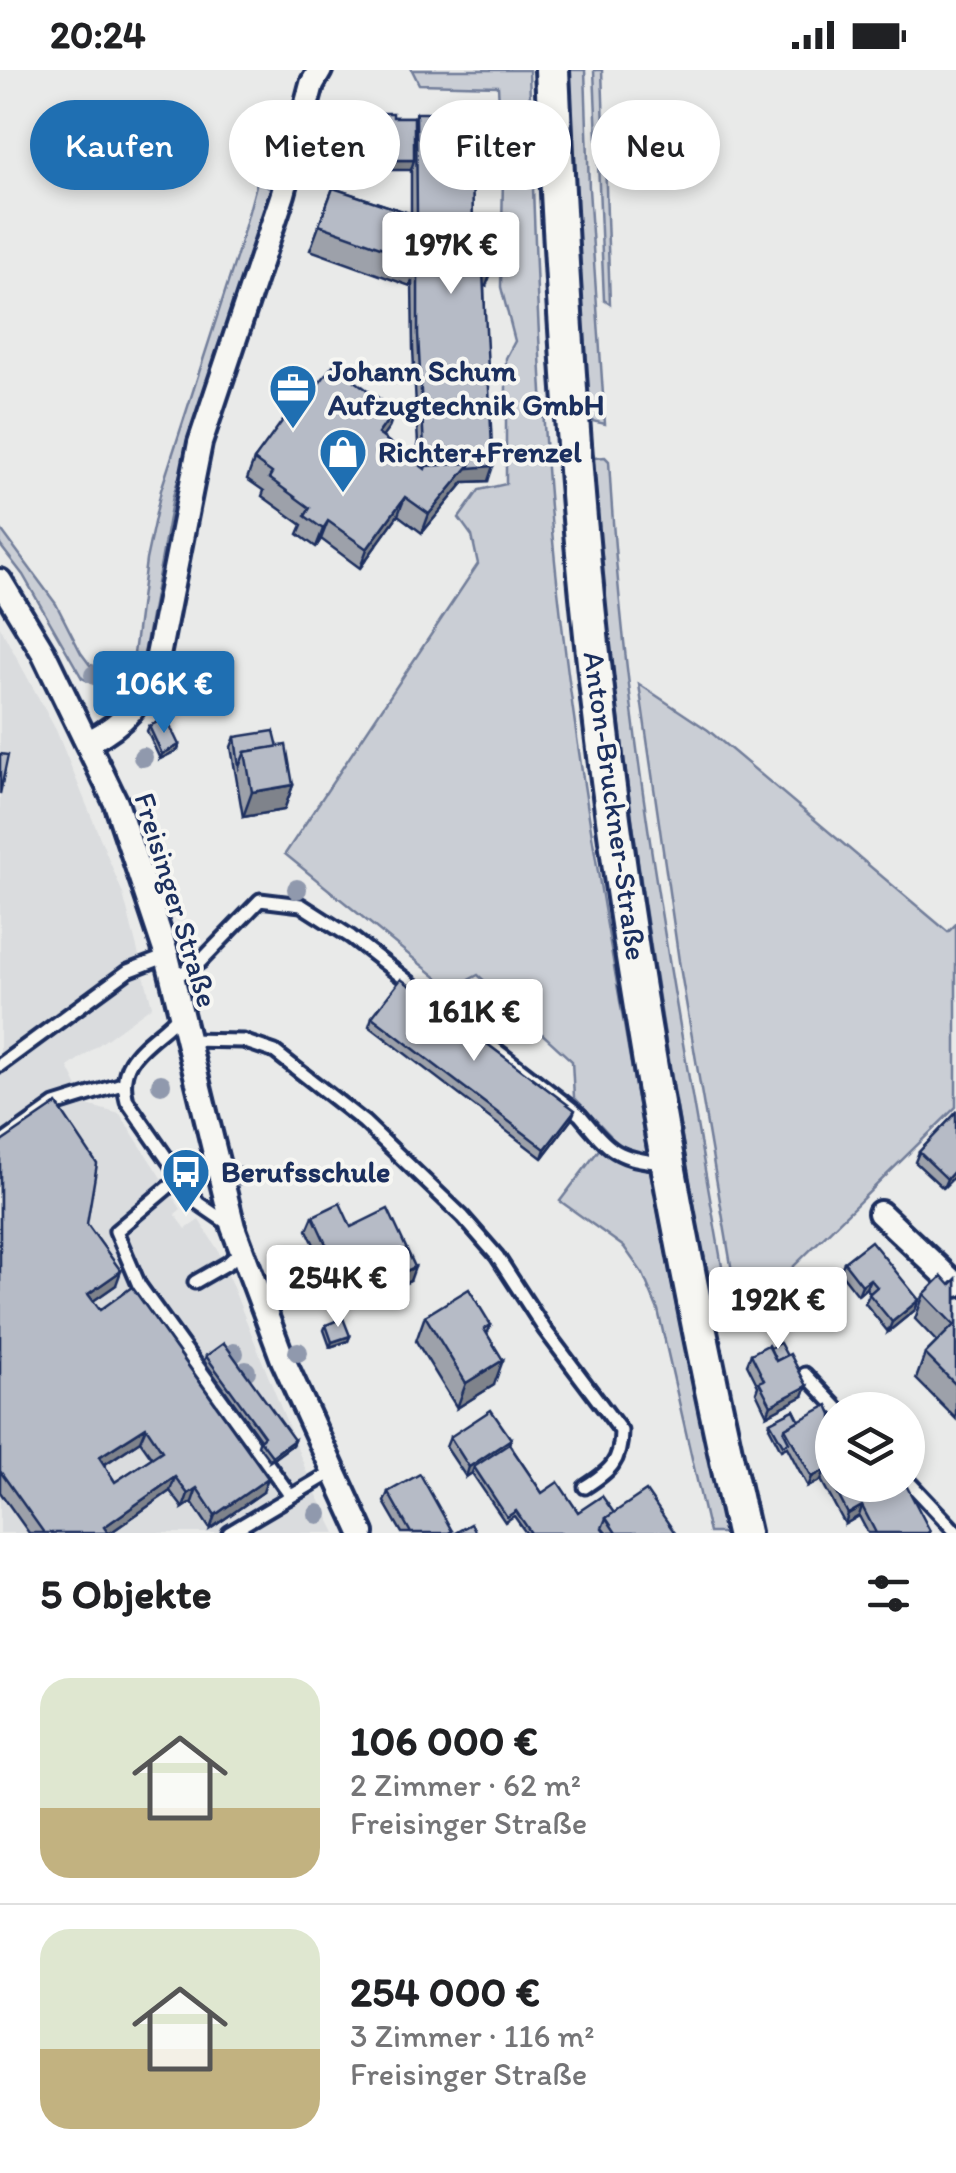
<!DOCTYPE html>
<html lang="de">
<head>
<meta charset="utf-8">
<style>
	:root { --surface:#fff; --page:#f2f2f2; --text:#202124; --muted:#757577; --line:#e0e0e0; --accent:#1f6fb2 }
	body { margin:0; font-family:Itim,sans-serif; background:var(--page); color:var(--text); height:100vh; display:flex; flex-direction:column; font-size:38px; white-space:nowrap }
	* { box-sizing:border-box; margin:0 }
	p { font-size:32px; color:var(--muted) }
	.icon { flex:none; width:55px; height:55px; fill:none; stroke:currentColor; stroke-width:2; stroke-linecap:round; stroke-linejoin:round }
	.map { position:relative; height:1463px; overflow:hidden }
	.side { display:flex; flex-direction:column; background:var(--surface); flex:1 }
	.side>* { flex:none }
	.top-card { position:absolute; left:30px; top:30px; width:898px; height:90px; display:flex; gap:20px }
	.buttons { position:absolute; left:815px; top:1322px; display:grid; gap:20px }
	.buttons a { display:grid; place-items:center; width:110px; height:110px; border-radius:50%; background:var(--surface); box-shadow:0 5px 15px #0003; font-size:50px }
	.price { position:absolute; translate:-50% -85px; padding:0 22px; border-radius:10px; background:#fff; color:#222; font-size:32px; line-height:65px; filter:drop-shadow(0 2px 5px #0008) }
	.price::after { content:''; position:absolute; left:50%; top:60px; width:30px; height:22px; margin-left:-15px; background:inherit; clip-path:polygon(0 0,100% 0,50% 100%) }
	.price.active { background:var(--accent); color:#fff }
	ul { padding:0; list-style:none }
	li { display:flex; align-items:center; gap:30px; height:250px; padding:0 40px }
	li+li { border-top:2px solid var(--line) }
	li span { display:grid; place-items:center; flex:none; width:280px; height:200px; border-radius:30px; color:#555 }
	li>.icon { margin-inline-start:auto }
	span .icon { width:120px; height:120px; fill:#fffc; stroke-width:1 }
	li b { font-size:42px }
	h2 { display:flex; justify-content:space-between; align-items:center; height:120px; padding:0 40px; font-size:42px }
	.chip { padding:0 35px; border-radius:45px; background:var(--surface); box-shadow:0 5px 15px #0003; font-size:35px; line-height:90px }
	.chip.active { background:var(--accent); color:#fff }
	.status { display:flex; justify-content:space-between; align-items:center; height:70px; padding:0 50px; background:var(--surface); direction:ltr }
	.status svg { height:28px; fill:currentColor }
	.map>svg:first-child { display:block }
	.built { fill:#dadcde }
	.green { fill:#caced5; stroke:#727e9a; stroke-width:2.5 }
	.lines { fill:none; stroke-linecap:round; stroke-linejoin:round }
	.service-casing { stroke:#1b2f5e; stroke-width:19 }
	.minor-casing { stroke:#1b2f5e; stroke-width:30 }
	.secondary-casing { stroke:#1b2f5e; stroke-width:40 }
	.service { stroke:#f6f6f2; stroke-width:11 }
	.minor { stroke:#f6f6f2; stroke-width:22 }
	.secondary { stroke:#f6f6f2; stroke-width:32 }
	.tree { fill:#9099ad }
	.wall { fill:#9da1aa; stroke:#1b2f5e; stroke-width:2.5; fill-rule:evenodd }
	.shaded-wall { fill:#7f838b; stroke:#1b2f5e; stroke-width:2.5 }
	.building { fill:#b6bbc6; stroke:#1b2f5e; stroke-width:2.5; fill-rule:evenodd }
	.labels { text-anchor:middle; stroke-width:8; stroke-linejoin:round; paint-order:stroke }
	.poi-label { font-size:30px; font-weight:bold; fill:#1b2f5e; stroke:#f6f6f2; text-anchor:start }
	.street-label { font-size:30px; fill:#1b2f5e; stroke:#f6f6f2 }
</style>
</head>
<body>
<div class="status"><b>20:24</b><svg viewBox="0 0 49 12"><path d="M0 12V9h3v3zM5 12V6h3v6zM10 12V3h3v9zM15 12V0h3v12zM26 1h20v11H26zM47 4h2v5h-2z"/></svg></div>
<div class="map">
<svg width="956" height="1463" viewBox="0 0 956 1463">
	<rect width="100%" height="100%" fill="#e9eae9"/>
	<filter id="ink" filterUnits="userSpaceOnUse"><feTurbulence type="fractalNoise" baseFrequency=".01" numOctaves="2"/><feDisplacementMap in="SourceGraphic" scale="20" xChannelSelector="R" yChannelSelector="G"/><feConvolveMatrix kernelMatrix="1 2 1 2 8 2 1 2 1" color-interpolation-filters="sRGB"/></filter>
	<g filter="url(#ink)">
		<path class="built" d="M0,557l56,103 67,164 29,112 -84,61 19,38 33,9 61,95 -6,5 11,15 13,-9 19,30 93,233 25,50h-336z"/>
		<g class="green">
			<path d="M412,0h117c5,146 9,292 21,437 13,158 39,315 66,471 32,186 66,372 110,555h-17l-51,-223 -15,-36 -19,-27 -64,-46 50,-66 -36,-38 -2,-36 -94,-86 -27,14 -166,-135 193,-290 -6,-28 -13,-18 20,-28 27,-6v-126l9,-17 -14,-54 2,-110 -5,-91 -79,-2z"/>
			<path d="M567,0h18l4,119 16,235 -17,-4 -4,-34z"/>
			<path d="M594,0h8l8,234 -6,-4z"/>
			<path d="M258,108l13,11 -98,307 -32,175c-19,18 -37,20 -59,7l-59,-103 -23,-30v-17l56,76 25,49 9,12 25,5 18,-8 13,-102 15,-70 76,-235z"/>
			<path d="M605,387l4,4c15,274 68,547 115,817l-5,10 -9,-9 -9,-35c-47,-260 -87,-519 -109,-782l2,-4z"/>
			<path d="M639,614l69,46 240,202 8,-8v183l-215,211 1,-22 -9,-19 -54,-316z"/>
		</g>
		<g class="lines">
			<g class="service-casing">
				<g id="service">
					<path d="M172,909l28,-17 60,-62 41,5 50,32 229,178c30,36 36,44 84,48"/>
					<path d="M181,943c-27,30 -67,42 -54,88l71,102 32,22"/>
					<path d="M187,970l56,1 32,11 89,70 99,95 34,39 48,74 76,101c0,31 -11,40 -36,56"/>
					<path d="M0,995l128,-94 39,-15"/>
					<path d="M0,1074l55,-39 67,-21"/>
					<path d="M167,1118l-51,43 23,54 151,210"/>
					<path d="M195,1212l33,-19 13,-12"/>
					<path d="M805,1304l34,36"/>
					<path d="M908,1411l48,51"/>
					<path d="M229,1463l103,-61"/>
				</g>
			</g>
			<g class="minor-casing">
				<g id="minor">
					<path d="M0,511l43,71 73,151 51,153 66,271 50,133 79,173"/>
					<path d="M89,672c37,-20 51,-37 67,-76l44,-223 83,-249 29,-110 8,-14"/>
					<path d="M880,1143l76,72"/>
				</g>
			</g>
			<g class="secondary-casing">
				<path id="secondary" d="M552,0c8,176 18,351 35,526 31,314 87,630 156,937"/>
			</g>
			<use href="#service" class="service"/>
			<use href="#minor" class="minor"/>
			<use href="#secondary" class="secondary"/>
		</g>
		<g class="tree">
			<circle cx="94" cy="605" r="10"/>
			<circle cx="143" cy="687" r="10"/>
			<circle cx="297" cy="819" r="10"/>
			<circle cx="161" cy="1014" r="10"/>
			<circle cx="238" cy="1106" r="10"/>
			<circle cx="298" cy="1282" r="10"/>
			<circle cx="234" cy="1283" r="10"/>
			<circle cx="246" cy="1301" r="10"/>
			<circle cx="318" cy="1444" r="10"/>
		</g>
		<g class="wall">
			<path d="M365,43l28,4h21l2,-4 57,135 13,38h-2l4,195 -24,1 -42,51 -24,-18 -38,53 -39,-29 -5,8 -18,-13 4,-9 -40,-29 2,-5 -17,-12 7,-19 61,-71 74,39 -7,9 37,27 -6,-116 -1,-68 -2,6 -100,-36 23,-62 78,26v-45l-64,1v-43l3,-9 13,-1z"/>
			<path d="M149,656l30,19 -1,5 -18,9 -13,-28z"/>
			<path d="M235,667l43,10 15,38 -9,25 -41,7 -12,-70z"/>
			<path d="M372,947l199,103 -29,38 -173,-132z"/>
			<path d="M956,1043v62l-13,13 -28,-26 4,-10z"/>
			<path d="M0,1073l87,81 29,61 -23,16 7,9 163,182 -53,37 -18,-27 -9,6 -13,-17 -60,42h-81l-29,-41zM140,1371l12,17 -37,24 -11,-17z"/>
			<path d="M313,1146l38,11 59,54 -26,12 -2,-4 -31,15 -11,-23 -7,3 -26,-54z"/>
			<path d="M844,1192l75,38 -4,10 -27,22 -23,-29 5,-10 -4,-5 -8,7 -18,-23z"/>
			<path d="M956,1209v140l-40,-40 9,-25 12,-12 -22,-23 9,-25 26,-9z"/>
			<path d="M425,1246l66,9 -4,9 7,51 -37,23 -41,-67z"/>
			<path d="M326,1255l24,11 -2,5 -18,6 -6,-17z"/>
			<path d="M751,1284l52,42 -36,19 -11,-23 2,-6 -11,-22z"/>
			<path d="M206,1286l88,84 -2,5 -22,16 -12,-16 2,-6 -56,-78z"/>
			<path d="M794,1340l38,75 59,6 39,40v2h-62l-9,-17 -14,8 -24,-44 -13,7 -21,-40 -6,3 -12,-23 1,-5z"/>
			<path d="M450,1367l59,7 33,49 36,19 36,1 61,20h-149l-12,-17 -9,6 -33,-49 -6,4 -20,-30z"/>
			<path d="M388,1422l64,39 -1,2h-49l-18,-31z"/>
		</g>
		<g class="shaded-wall">
			<path d="M350,90h64l-3,10h-64z"/>
			<path d="M492,201l-6,15h-8l5,-14z"/>
			<path d="M395,340l-6,18 -18,25 7,-19z"/>
			<path d="M471,393l22,3 -5,15 -24,1 -42,51 7,-19z"/>
			<path d="M405,427l-7,18 -38,53 7,-19z"/>
			<path d="M328,451l-7,18 -5,8 7,-18z"/>
			<path d="M179,675l-1,5 -18,9 2,-5z"/>
			<path d="M293,715l-9,25 -41,7 9,-25z"/>
			<path d="M575,1040l-4,10 -29,38 3,-9z"/>
			<path d="M956,1099v6l-13,13 4,-9z"/>
			<path d="M345,1196l-5,15 -7,3 5,-14z"/>
			<path d="M415,1197l-5,14 -26,12 5,-14z"/>
			<path d="M121,1201l-5,14 -33,23 5,-14z"/>
			<path d="M387,1205l-5,14 -31,15 5,-14z"/>
			<path d="M870,1209l-4,9 -8,7 4,-10z"/>
			<path d="M919,1230l-4,10 -27,22 4,-10z"/>
			<path d="M350,1266l-2,5 -18,6 2,-5z"/>
			<path d="M503,1290l-9,25 -37,23 9,-25z"/>
			<path d="M807,1316l-4,10 -36,19 4,-10z"/>
			<path d="M146,1357l-6,14 -46,30 5,-14z"/>
			<path d="M511,1369l-4,10 -33,18 -2,6 -6,4 3,-10z"/>
			<path d="M294,1370l-2,5 -22,16 2,-5z"/>
			<path d="M825,1400l-4,10 -13,7 4,-10z"/>
			<path d="M175,1407l-5,14 -60,42h-8l2,-6z"/>
			<path d="M268,1408l-5,14 -53,37 5,-14z"/>
			<path d="M197,1418l-5,14 -9,6 5,-14z"/>
			<path d="M862,1436l-3,10 -14,8 3,-10z"/>
		</g>
		<g class="building">
			<path d="M365,43h28v4h21v43h-64v-42l15,-1z"/>
			<path d="M416,43h56l1,135h18l1,23 -9,1 10,194 -24,2 2,-5 -45,3 -1,2 -7,-134v-118h-1z"/>
			<path d="M333,118l85,28 1,45 -100,-36z"/>
			<path d="M333,295l62,45 -17,24 47,35 1,-3 45,-3 -42,51 -24,-17 -38,52 -39,-28 -5,8 -18,-13 5,-8 -41,-30 3,-5 -18,-13 55,-76 6,5z"/>
			<path d="M166,648l13,27 -17,9 -13,-28z"/>
			<path d="M274,661l4,16 -33,5 -6,15 -4,-30z"/>
			<path d="M286,675l7,40 -41,7 -7,-40z"/>
			<path d="M0,684l8,1 -8,39z"/>
			<path d="M401,909l174,131 -30,39 -173,-132z"/>
			<path d="M57,1034l40,60 -10,60 34,47 -33,23 12,16 32,-23 136,191 -53,37 -18,-27 -9,6 -13,-17 -71,50 4,6h-64l-44,-62v-328zM146,1357l16,24 -47,31 -16,-25z"/>
			<path d="M956,1043v56l-9,10 -28,-27z"/>
			<path d="M340,1133l11,24 37,-18 27,58 -26,12 -2,-4 -31,15 -11,-24 -7,4 -25,-54z"/>
			<path d="M871,1171l48,59 -27,22 -23,-28 8,-7 -7,-8 -8,6 -18,-23z"/>
			<path d="M942,1206l8,9 6,-6v106l-31,-31 29,-29 -30,-31z"/>
			<path d="M469,1219l22,36 -7,4 19,31 -37,23 -41,-67z"/>
			<path d="M343,1248l7,18 -18,6 -6,-17z"/>
			<path d="M224,1273l70,97 -22,16 -12,-16 4,-4 -58,-80z"/>
			<path d="M780,1273l7,13 -11,5 -6,-13z"/>
			<path d="M768,1275l8,16 14,-7 17,32 -36,19 -12,-23 5,-2 -13,-26z"/>
			<path d="M828,1335l4,9v71l-7,-15 -13,7 -27,-49z"/>
			<path d="M491,1340l20,29 -42,28 -19,-30z"/>
			<path d="M794,1340l5,10 -14,8 -1,4 5,10 -6,3 -13,-23z"/>
			<path d="M509,1374l33,49 16,-11 20,30 24,-16 12,17 -8,5 -4,10 4,5h-75l-15,-22 -9,6 -33,-50z"/>
			<path d="M420,1404l32,57 -4,2h-37l-23,-41z"/>
			<path d="M833,1415h55l3,6 11,-6h4l24,46 -3,2h-51l-14,-27 -14,8z"/>
			<path d="M646,1421l29,42h-59l-10,-15z"/>
			<path d="M471,1454l5,9h-21z"/>
		</g>
	</g>
	<defs>
		<g id="office-pin" transform="scale(2.5)"><path d="M0 17L-7.5 6A9.5 9.5 0 1 1 7.5 6Z" fill="#1f6fb2" stroke="#f6f6f2"/><path d="M-6-3h4V-5.5h4V-3h4V5H-6ZM-1-4.5V-3h2v-1.5ZM-6 0V1H6V0Z" fill="#fff"/></g>
		<g id="shop-pin" transform="scale(2.5)"><path d="M0 17L-7.5 6A9.5 9.5 0 1 1 7.5 6Z" fill="#1f6fb2" stroke="#f6f6f2"/><path d="M-5-2.5h2.3a2.7 3.5 0 0 1 5.4 0H5L5.5 6h-11ZM-1.5-2.5h3a1.5 2.3 0 0 0-3 0Z" fill="#fff"/></g>
		<g id="bus-pin" transform="scale(2.5)"><path d="M0 17L-7.5 6A9.5 9.5 0 1 1 7.5 6Z" fill="#1f6fb2" stroke="#f6f6f2"/><path d="M-5-6H5V4H4V6H2V4H-2V6H-4V4H-5ZM-3.5-4V0h7V-4ZM-3.5 1.2v1.5H-2V1.2ZM2 1.2v1.5H3.5V1.2Z" fill="#fff"/></g>
	</defs>
	<g fill-rule="evenodd">
		<use href="#office-pin" x="293" y="318"/>
		<use href="#shop-pin" x="343" y="382"/>
		<use href="#bus-pin" x="186" y="1102"/>
	</g>
	<g class="labels">
		<g class="poi-label">
			<text x="328" y="311">Johann Schum<tspan x="328" dy="34">Aufzugtechnik GmbH</tspan></text>
			<text x="378" y="392">Richter+Frenzel</text>
			<text x="221" y="1112">Berufsschule</text>
		</g>
		<g class="street-label">
			<text transform="translate(615 736) rotate(82)" y="10">Anton-Bruckner-Straße</text>
			<text transform="translate(176 830) rotate(73)" y="10">Freisinger Straße</text>
		</g>
	</g>
</svg>
<div class="buttons">
<a><svg class="icon" aria-label="layers" viewBox="0 0 24 24"><path d="M12 4l9 5-9 5-9-5zM3 14l9 5 9-5"/></svg></a>
</div>
<b class="price" style="left:451px;top:227px">197K €</b>
<b class="price active" style="left:164px;top:666px">106K €</b>
<b class="price" style="left:474px;top:994px">161K €</b>
<b class="price" style="left:338px;top:1260px">254K €</b>
<b class="price" style="left:778px;top:1282px">192K €</b>
<div class="top-card">
<a class="chip active">Kaufen</a>
<a class="chip">Mieten</a>
<a class="chip">Filter</a>
<a class="chip">Neu</a>
</div>
</div>
<section class="side">
<h2>5 Objekte<svg class="icon" aria-label="filters" viewBox="0 0 24 24"><path d="M4 7h16M4 17h16"/><circle cx="9" cy="7" r="2"/><circle cx="15" cy="17" r="2"/></svg></h2>
<ul>
<li><span style="background:linear-gradient(#dfe7d0 65%,#c2b280 0)"><svg class="icon" aria-label="home" viewBox="0 0 24 24"><path d="M3 11l9-7 9 7M6 9v11h12V9"/></svg></span><div><b>106 000 €</b><p>2 Zimmer · 62 m²</p><p>Freisinger Straße</p></div></li>
<li><span style="background:linear-gradient(#dfe7d0 60%,#c2b280 0)"><svg class="icon" aria-label="home" viewBox="0 0 24 24"><path d="M3 11l9-7 9 7M6 9v11h12V9"/></svg></span><div><b>254 000 €</b><p>3 Zimmer · 116 m²</p><p>Freisinger Straße</p></div></li>
</ul>
</section>
</body>
</html>
